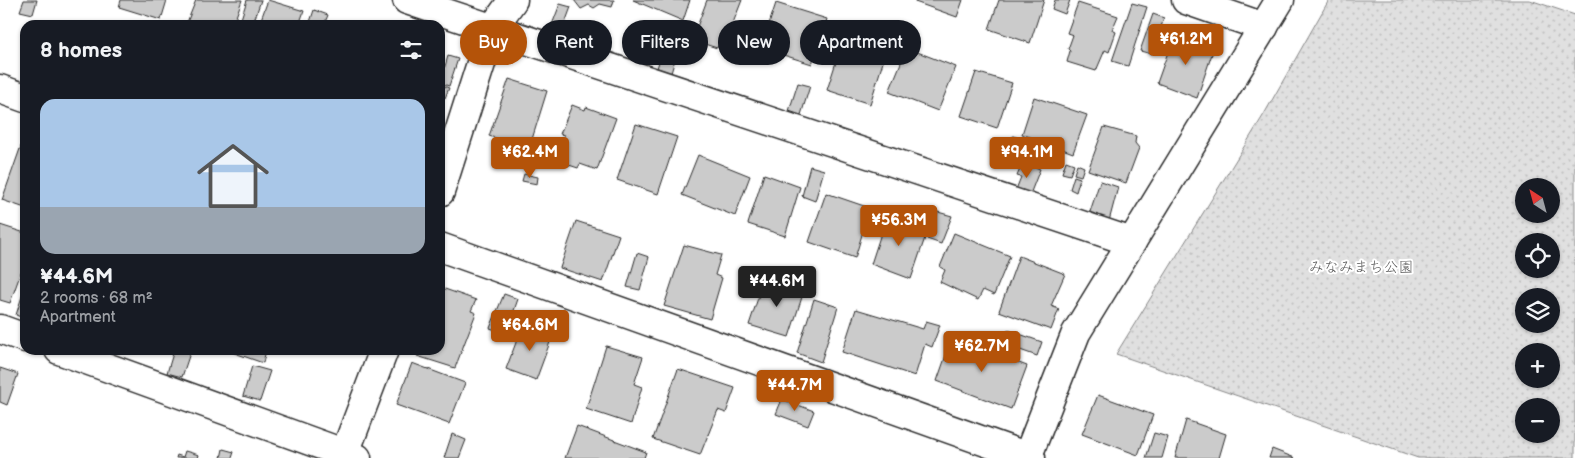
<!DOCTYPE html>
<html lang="en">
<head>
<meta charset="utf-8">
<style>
	:root { --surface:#171b24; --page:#20242c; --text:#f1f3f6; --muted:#9ea1a6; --line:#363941; --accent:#b45309 }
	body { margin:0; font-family:"Balsamiq Sans","Klee One",sans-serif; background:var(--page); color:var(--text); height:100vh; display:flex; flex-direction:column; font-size:19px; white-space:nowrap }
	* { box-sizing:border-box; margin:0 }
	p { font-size:16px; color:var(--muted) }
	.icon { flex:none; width:28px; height:28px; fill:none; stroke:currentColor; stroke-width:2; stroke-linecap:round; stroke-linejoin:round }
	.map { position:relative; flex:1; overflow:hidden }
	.panel { position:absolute; left:20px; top:20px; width:425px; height:335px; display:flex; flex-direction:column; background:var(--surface); border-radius:15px; box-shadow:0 1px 4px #0004 }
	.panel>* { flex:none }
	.banner { position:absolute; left:460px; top:20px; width:475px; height:45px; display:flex; gap:10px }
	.needle { width:32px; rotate:324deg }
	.fabs { position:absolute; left:1515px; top:178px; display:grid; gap:10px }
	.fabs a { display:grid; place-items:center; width:45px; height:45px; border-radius:50%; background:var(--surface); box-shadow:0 1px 4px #0004; font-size:25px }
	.price { position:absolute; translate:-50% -42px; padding:0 11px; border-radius:5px; background:var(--accent); color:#fff; font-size:16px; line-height:32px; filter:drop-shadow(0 1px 2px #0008) }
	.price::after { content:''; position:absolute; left:50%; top:30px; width:15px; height:11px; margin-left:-8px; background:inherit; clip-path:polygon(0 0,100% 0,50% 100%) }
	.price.active { background:#222; color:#fff }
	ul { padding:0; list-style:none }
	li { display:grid; align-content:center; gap:10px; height:265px; padding:0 20px }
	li+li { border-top:1px solid var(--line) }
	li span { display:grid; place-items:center; height:155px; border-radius:15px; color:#555 }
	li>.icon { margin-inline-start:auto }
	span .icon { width:90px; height:90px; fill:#fffc; stroke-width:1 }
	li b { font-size:21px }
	h2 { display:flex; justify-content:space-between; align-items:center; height:60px; padding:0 20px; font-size:21px }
	.pill { padding:0 18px; border-radius:22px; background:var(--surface); box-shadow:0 1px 4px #0004; font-size:18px; line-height:45px }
	.pill.active { background:var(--accent); color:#fff }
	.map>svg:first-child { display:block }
	.park { fill:url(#park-dots); stroke:#868686; fill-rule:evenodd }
	.building { fill:#cbcbcb; stroke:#2b2b2b }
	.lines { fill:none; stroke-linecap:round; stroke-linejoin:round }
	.minor-casing { stroke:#2b2b2b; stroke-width:31 }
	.minor { stroke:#fff; stroke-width:28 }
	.labels { text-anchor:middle; stroke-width:4; stroke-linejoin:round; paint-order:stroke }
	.park-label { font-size:15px; fill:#585858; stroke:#fff }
</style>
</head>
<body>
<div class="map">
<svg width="1575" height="458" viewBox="0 0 1575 458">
	<defs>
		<pattern id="park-dots" width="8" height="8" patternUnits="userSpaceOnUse" patternTransform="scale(1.25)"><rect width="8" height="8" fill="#e0e0e0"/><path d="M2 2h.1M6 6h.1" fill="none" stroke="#c0c0c0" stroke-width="1.8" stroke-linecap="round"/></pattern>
	</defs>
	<rect width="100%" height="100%" fill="#fff"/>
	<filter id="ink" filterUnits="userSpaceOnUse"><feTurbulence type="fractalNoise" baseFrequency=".02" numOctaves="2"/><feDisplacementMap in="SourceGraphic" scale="10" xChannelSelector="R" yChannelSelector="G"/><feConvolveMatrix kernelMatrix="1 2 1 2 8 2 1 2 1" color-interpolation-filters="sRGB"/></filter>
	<g filter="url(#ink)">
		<path class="park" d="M1329,0h201l45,15v443h-157l-302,-104 147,-238zM1524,186h27v28h-27zM1524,241h27v28h-27zM1524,296h27v28h-27zM1524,351h27v28h-27zM1524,406h27v28h-27z"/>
		<g class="building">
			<path d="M24,0h13l-4,14 -13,-3z"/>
			<path d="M121,0h46l-6,20 -42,-13z"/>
			<path d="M196,0h46l-9,25h-47z"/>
			<path d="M247,0h14l-8,24 -12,-5z"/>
			<path d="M268,0l36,11 -5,14h-40z"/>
			<path d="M574,0h40l-2,7 -12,-3 -6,4 -5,-3 -8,4z"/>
			<path d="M633,0h57l-7,21z"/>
			<path d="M707,0h35l-9,23 8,3 -8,24 -14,-6 -2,4 -25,-8z"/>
			<path d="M916,0h47l-6,17 -42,-15z"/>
			<path d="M999,0h45l-14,43 -41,-14z"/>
			<path d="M1055,0h15l-5,14 -13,-5z"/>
			<path d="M776,3l51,16 -15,45 -51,-16z"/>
			<path d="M1078,3l40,13 -6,14 4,2 -7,20 -4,-2 -9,21 -29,-9 3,-11 -2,-2 5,-14 -6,-2z"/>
			<path d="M1132,3l15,4 -19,59 -16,-5z"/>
			<path d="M560,4l11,3 -10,27 -11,-4z"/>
			<path d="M314,10l14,5 -4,10h-15z"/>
			<path d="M1153,14l11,4 -12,36 -12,-3z"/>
			<path d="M669,31l13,5 -11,37 -14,-5z"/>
			<path d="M846,31l42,15 -18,58 -43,-14z"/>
			<path d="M1174,35l40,13 -17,50 -40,-15z"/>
			<path d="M907,48l49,19 -18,44 -49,-19z"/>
			<path d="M448,56l10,3 -9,27 -9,-3z"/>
			<path d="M976,72l36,11 -15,45 -36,-12z"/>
			<path d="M509,79l38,12 -18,58 -40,-13z"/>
			<path d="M798,83l12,3 -9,29 -12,-4z"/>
			<path d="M441,85l8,3 -4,10 -5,-2z"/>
			<path d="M1034,97l53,18 -14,38 -51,-19z"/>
			<path d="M572,105l13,5 1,-3 30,11 -19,52 -17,-6 -2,4 -24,-8 10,-25 -4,-1z"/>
			<path d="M636,124l41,13 -19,57 -41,-14z"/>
			<path d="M1104,127l32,9 -1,7 4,5 -13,35 -38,-13z"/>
			<path d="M1013,136l9,3 -8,23 -10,-3z"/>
			<path d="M21,146l4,2v60l-23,-8z"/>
			<path d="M698,155l52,21 -15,40 -53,-21z"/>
			<path d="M1066,161l8,3 -4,11 -8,-2z"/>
			<path d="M1023,162l17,7 -11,28 -14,-5 6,-15 -4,-1z"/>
			<path d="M1077,164l7,3 -3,9 -7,-2z"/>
			<path d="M810,166l14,4 -9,31 -13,-5z"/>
			<path d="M524,174l14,3 -1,7 -15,-3z"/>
			<path d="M764,174l36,13 -15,49 -37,-12z"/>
			<path d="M1074,176l6,2 -4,14 -6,-3z"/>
			<path d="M1100,181l18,6 -10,38 -20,-7z"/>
			<path d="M826,193l44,15 -15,50 -46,-16z"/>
			<path d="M938,212l14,4 -11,28 -14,-5z"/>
			<path d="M887,215l41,14 -17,50 -40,-15z"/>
			<path d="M576,221l43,14 -16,47 -43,-14z"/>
			<path d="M0,225l25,8v28l-15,42 -10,-3z"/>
			<path d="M954,233l56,23 -16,39 -11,-5 -5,10 -38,-18 5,-12 -5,-3z"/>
			<path d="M684,245l37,10 -6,20 7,3 -12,41 -46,-13z"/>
			<path d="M637,253l12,4 -9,33 -13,-3z"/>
			<path d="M1019,256l46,18 -14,32 8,3 -8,21 -52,-19z"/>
			<path d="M764,280l40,11 -15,46 -40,-12z"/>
			<path d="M25,287v32l-9,-4z"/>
			<path d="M442,288l34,12 -5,11 5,2 -21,55 -38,-12 2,-6h21z"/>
			<path d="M504,294l14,5 -8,23 -5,-1 -4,11 -11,-4z"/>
			<path d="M814,299l24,8 -17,55 -24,-9z"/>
			<path d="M856,309l67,20 3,-8 14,4 -8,22 -7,-3 -10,32 -73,-24z"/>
			<path d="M523,324l30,10 -17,46 -30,-11z"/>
			<path d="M1008,330l34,12 -5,14 -34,-12z"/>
			<path d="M952,338l75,28 -16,43 -74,-28z"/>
			<path d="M606,346l37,11 -9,27 8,3 -11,37 -45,-15z"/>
			<path d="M174,350h17l-9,27 -15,-4z"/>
			<path d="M226,350h40l-3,13z"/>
			<path d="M412,363l53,20 -16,41 -53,-19z"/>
			<path d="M252,366l18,5 -10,30 -17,-5z"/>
			<path d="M0,368l18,6 -11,31 -7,-3z"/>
			<path d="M678,369l57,19 -9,25 -8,-3 -18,45 -47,-16z"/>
			<path d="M1098,395l55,20 -15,40 -56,-21z"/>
			<path d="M782,399l32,12 -6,15 -32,-12z"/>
			<path d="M1186,420l40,14 -7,24h-44z"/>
			<path d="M577,426l69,26 -2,6h-79z"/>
			<path d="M1154,433l14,4 -6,21h-16z"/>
			<path d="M452,434l14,6 -7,18h-15z"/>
			<path d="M223,449l11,3 -2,6h-11z"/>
			<path d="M1272,449l23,9h-26z"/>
			<path d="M185,451l14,4 -1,3h-22l1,-3 6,2z"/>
		</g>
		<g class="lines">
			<g class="minor-casing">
				<g id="minor">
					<path d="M407,0l725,242"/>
					<path d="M1186,0l78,27"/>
					<path d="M0,89l25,9"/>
					<path d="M440,192l52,-163 21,-29"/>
					<path d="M440,247l591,211"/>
					<path d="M0,329l25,9"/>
					<path d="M59,350l298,108"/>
					<path d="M343,458l41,-108"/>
					<path d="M1027,458l49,-125 204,-333"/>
				</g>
			</g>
			<use href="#minor" class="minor"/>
		</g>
	</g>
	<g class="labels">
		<g class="park-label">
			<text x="1361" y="272">みなみまち公園</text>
		</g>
	</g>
</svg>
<div class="fabs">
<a><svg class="needle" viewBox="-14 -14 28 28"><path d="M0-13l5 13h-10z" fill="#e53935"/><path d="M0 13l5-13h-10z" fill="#9ea1a6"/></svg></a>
<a><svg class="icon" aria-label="locate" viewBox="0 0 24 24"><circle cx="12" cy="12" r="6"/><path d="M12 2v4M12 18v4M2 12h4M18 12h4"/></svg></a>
<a><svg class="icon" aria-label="layers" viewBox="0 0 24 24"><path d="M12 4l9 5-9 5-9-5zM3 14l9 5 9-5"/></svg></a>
<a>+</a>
<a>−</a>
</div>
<b class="price" style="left:1186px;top:66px">¥61.2M</b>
<b class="price" style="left:530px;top:179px">¥62.4M</b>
<b class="price" style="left:1027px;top:179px">¥94.1M</b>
<b class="price" style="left:899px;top:247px">¥56.3M</b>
<b class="price active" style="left:777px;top:308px">¥44.6M</b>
<b class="price" style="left:530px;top:352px">¥64.6M</b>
<b class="price" style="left:982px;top:373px">¥62.7M</b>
<b class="price" style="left:795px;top:412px">¥44.7M</b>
<div class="banner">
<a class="pill active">Buy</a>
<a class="pill">Rent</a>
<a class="pill">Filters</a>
<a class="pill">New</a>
<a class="pill">Apartment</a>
</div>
<section class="panel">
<h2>8 homes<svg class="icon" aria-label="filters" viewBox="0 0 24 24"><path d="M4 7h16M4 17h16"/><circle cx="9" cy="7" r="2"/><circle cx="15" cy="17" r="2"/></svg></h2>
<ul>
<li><span style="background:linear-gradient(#a9c7e8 70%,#9aa5b1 0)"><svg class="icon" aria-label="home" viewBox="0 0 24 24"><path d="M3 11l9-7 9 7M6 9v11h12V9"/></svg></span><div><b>¥44.6M</b><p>2 rooms · 68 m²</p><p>Apartment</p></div></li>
</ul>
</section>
</div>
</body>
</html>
